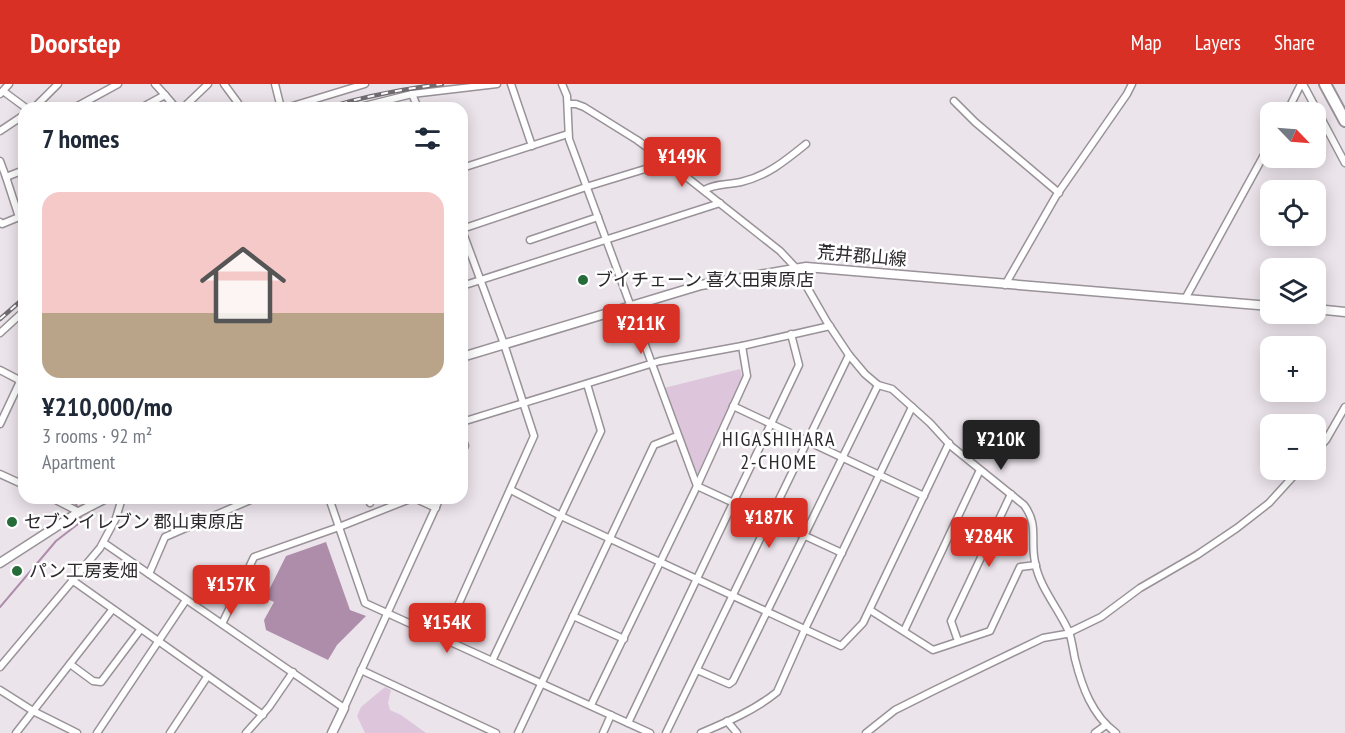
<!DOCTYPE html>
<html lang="en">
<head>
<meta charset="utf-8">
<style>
	:root { --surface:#fff; --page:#f6f6f7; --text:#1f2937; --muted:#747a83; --accent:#d93025 }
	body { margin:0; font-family:"PT Sans Narrow","Noto Sans JP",sans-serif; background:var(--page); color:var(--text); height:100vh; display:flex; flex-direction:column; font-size:22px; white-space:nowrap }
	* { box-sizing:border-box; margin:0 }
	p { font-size:20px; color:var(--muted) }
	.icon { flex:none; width:33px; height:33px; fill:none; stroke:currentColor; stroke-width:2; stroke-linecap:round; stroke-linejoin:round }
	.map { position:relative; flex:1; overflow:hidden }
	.details { position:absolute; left:18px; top:18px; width:450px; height:402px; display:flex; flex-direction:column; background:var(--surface); border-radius:18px; box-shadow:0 3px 15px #0003 }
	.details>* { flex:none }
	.needle { width:39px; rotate:115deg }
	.controls { position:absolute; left:1260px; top:18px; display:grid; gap:12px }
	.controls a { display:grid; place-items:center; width:66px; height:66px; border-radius:12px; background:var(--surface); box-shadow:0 3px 15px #0003; font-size:30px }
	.price { position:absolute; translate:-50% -51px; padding:0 14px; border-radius:6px; background:var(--accent); color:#fff; font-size:20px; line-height:39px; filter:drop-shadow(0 2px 3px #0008) }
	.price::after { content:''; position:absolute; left:50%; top:36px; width:18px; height:14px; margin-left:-9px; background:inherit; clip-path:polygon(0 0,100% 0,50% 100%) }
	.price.selected { background:#222; color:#fff }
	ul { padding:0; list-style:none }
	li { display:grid; align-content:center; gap:12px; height:318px; padding:0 24px }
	li span { display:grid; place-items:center; height:186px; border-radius:18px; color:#555 }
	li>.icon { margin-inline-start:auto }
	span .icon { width:108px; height:108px; fill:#fffc; stroke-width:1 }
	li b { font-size:26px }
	h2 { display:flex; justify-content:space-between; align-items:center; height:72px; padding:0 24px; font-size:26px }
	header { display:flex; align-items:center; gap:36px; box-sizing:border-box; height:84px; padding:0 30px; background:var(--accent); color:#fff }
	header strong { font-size:28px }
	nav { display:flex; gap:33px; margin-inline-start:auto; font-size:21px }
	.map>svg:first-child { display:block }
	.green { fill:#ddc6db }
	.water { fill:#ae8dab }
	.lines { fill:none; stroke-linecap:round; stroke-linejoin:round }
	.stream { stroke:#ae8dab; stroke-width:2 }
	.street-casing { stroke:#999298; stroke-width:9 }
	.secondary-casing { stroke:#999298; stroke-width:11 }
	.highway-casing { stroke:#999298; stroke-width:14 }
	.street { stroke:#fff; stroke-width:6 }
	.secondary { stroke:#fff; stroke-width:8 }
	.highway { stroke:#fff; stroke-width:10 }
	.rail-casing { stroke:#716c71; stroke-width:4.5 }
	.rail { stroke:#fff; stroke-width:2; stroke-dasharray:7; stroke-linecap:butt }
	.poi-dot { fill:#256c38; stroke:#fff; stroke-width:2 }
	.labels { text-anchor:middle; stroke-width:5; stroke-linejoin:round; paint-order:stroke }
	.street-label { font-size:18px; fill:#2c292c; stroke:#fff }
	.poi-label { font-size:18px; fill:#2c292c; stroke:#fff; text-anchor:start }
	.neighbourhood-label { font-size:20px; letter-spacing:1.5px; fill:#2c292c; stroke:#fff }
</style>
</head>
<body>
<header>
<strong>Doorstep</strong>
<nav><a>Map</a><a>Layers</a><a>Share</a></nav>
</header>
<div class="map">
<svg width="1345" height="649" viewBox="0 0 1345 649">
	<rect width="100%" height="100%" fill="#ebe4eb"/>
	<g class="green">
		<path d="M740,285l2,8 -45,98 -33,-87z"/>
		<path d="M385,603l6,3 -3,13 2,7 11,5 25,18h-61l-8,-17 4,-9z"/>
	</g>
	<path class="water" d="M326,458l24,68 16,6 -29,29 -9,15 -62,-30 -2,-10 10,-18 -9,-4 21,-42z"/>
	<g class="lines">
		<g class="stream">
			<path d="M65,414l10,4 3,7"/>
			<path d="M0,523l56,-66 22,-17 3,-6 -1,-4"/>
		</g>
		<g class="street-casing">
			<g id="street">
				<path d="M224,0l14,19 -5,5"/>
				<path d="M275,0l6,24"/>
				<path d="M511,0l21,62"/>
				<path d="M562,0l5,12 2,43 128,347 145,67"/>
				<path d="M1303,0l42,79"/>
				<path d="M3,7l23,17"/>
				<path d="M0,10l9,-10"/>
				<path d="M412,10l6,14"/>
				<path d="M165,11l11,13"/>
				<path d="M954,17l21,21 84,71"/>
				<path d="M568,20h8l8,3 53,33 33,24 110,87 16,17 31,54 22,33 16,19 13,11 14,4 38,34 21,23 73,59c15,20 6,35 11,57 4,25 24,47 34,70 3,8 4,18 6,27 7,28 17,56 41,74"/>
				<path d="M34,24l24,-24"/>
				<path d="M74,24l44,-24"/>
				<path d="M141,24l24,-13 -10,-11"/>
				<path d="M183,24l25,-24"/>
				<path d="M286,24l79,-24"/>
				<path d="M356,24l56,-14 85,-10"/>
				<path d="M1287,28l14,-28"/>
				<path d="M0,47l24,-16"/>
				<path d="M0,77l6,16 18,-7"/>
				<path d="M462,84l106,-34"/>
				<path d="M704,106c12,-7 23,-5 37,-8 26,-6 44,-21 65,-38"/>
				<path d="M0,138l2,2 17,-7 -13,-40"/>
				<path d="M462,145l124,-42 82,-25"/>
				<path d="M530,156l68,-23"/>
				<path d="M1005,201l51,-89 71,-102 5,-10"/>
				<path d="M462,202l258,-83"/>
				<path d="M1185,215l85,-155"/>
				<path d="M0,249l24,-22"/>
				<path d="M0,286l23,12"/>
				<path d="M733,322l191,90"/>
				<path d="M462,338l198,-61 82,-15 88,-20"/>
				<path d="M0,340l24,-51"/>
				<path d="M462,353l3,9 -3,5"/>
				<path d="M1316,367l10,-11 19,-33"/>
				<path d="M0,390l24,11"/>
				<path d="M511,406l50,26 280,130 22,-23 86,-180"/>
				<path d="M52,414l27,14"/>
				<path d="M329,414l36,105 285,130"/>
				<path d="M368,414l2,5"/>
				<path d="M104,459l240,165 96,-210"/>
				<path d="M149,490l16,-37 90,-39"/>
				<path d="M72,496l191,135"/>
				<path d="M870,526l63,40 57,-19 30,-64 16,-2"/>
				<path d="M573,532l51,23"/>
				<path d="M222,540l32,-67 85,-30 71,-28 4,-1 22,10"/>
				<path d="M904,547l76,-161"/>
				<path d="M443,555l91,-203 -30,-92 -42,-114"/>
				<path d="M958,557l-7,-20 60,-127"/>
				<path d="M492,577l109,-230 -14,-47"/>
				<path d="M70,580l23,17 8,1 39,-52"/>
				<path d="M0,583l100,-119 16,-30 6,-20"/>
				<path d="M361,586l135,63"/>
				<path d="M697,586l32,14 4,-3 145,-296"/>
				<path d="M0,606l33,21 44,22"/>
				<path d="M591,621l106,-219 50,-110 -5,-30"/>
				<path d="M727,637l10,12"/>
				<path d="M628,639l171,-358 -8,-31"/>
				<path d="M16,649l96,-123"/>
				<path d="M97,649l89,-133"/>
				<path d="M170,649l37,-56"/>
				<path d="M246,649l23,-26 24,-35"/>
				<path d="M518,649l136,-288 23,-9"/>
				<path d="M603,649l8,-18"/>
				<path d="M666,649l183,-378"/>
				<path d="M701,649c26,-11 54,-23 76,-41l28,-63 107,-222"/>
				<path d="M866,649l29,-23 40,-20 108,-52 23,-4 35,-17 39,-29 57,-33 40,-27 32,-25 30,-33"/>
				<path d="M1095,649l11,-8"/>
			</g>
		</g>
		<g class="secondary-casing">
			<g id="secondary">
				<path d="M1316,225l29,3"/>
				<path d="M462,273l239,-72 105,-18 464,39"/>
				<path d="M0,479l79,-51 27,-14"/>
				<path d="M332,649l12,-25"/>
			</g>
		</g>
		<g class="highway-casing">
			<path id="highway" d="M1325,0l20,37"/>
		</g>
		<use href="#street" class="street"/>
		<use href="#secondary" class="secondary"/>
		<use href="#highway" class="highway"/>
		<g class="rail-casing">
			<g id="rail">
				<path d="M327,24c38,-12 76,-19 115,-24"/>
				<path d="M0,235l24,-21"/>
			</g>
		</g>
		<use href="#rail" class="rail"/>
	</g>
	<g class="poi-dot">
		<circle cx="583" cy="196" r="6"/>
		<circle cx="12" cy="438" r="6"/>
		<circle cx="17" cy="487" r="6"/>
	</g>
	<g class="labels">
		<g class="street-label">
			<text transform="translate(862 172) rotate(5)" y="6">荒井郡山線</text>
		</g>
		<g class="poi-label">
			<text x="595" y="202">ブイチェーン 喜久田東原店</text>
			<text x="24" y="444">セブンイレブン 郡山東原店</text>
			<text x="29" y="493">パン工房麦畑</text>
		</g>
		<g class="neighbourhood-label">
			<text x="779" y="362">HIGASHIHARA<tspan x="779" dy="23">2-CHOME</tspan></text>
		</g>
	</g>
</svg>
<div class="controls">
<a><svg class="needle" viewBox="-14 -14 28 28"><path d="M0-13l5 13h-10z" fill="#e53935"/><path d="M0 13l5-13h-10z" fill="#747a83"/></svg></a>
<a><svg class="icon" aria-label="locate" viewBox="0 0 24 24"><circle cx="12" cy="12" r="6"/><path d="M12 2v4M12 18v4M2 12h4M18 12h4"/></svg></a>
<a><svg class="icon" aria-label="layers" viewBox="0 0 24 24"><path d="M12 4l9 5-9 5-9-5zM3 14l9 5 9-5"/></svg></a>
<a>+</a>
<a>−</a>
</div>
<b class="price" style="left:682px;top:104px">¥149K</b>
<b class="price" style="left:641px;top:271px">¥211K</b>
<b class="price selected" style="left:1001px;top:387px">¥210K</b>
<b class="price" style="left:769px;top:465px">¥187K</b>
<b class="price" style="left:989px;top:484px">¥284K</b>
<b class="price" style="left:231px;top:532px">¥157K</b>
<b class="price" style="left:447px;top:570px">¥154K</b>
<section class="details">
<h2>7 homes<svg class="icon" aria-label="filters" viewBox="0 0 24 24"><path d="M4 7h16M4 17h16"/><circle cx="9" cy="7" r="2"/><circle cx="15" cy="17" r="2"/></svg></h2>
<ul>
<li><span style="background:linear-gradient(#f6c9c9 65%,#b9a48a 0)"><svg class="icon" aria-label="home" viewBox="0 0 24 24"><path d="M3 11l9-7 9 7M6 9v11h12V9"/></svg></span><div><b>¥210,000/mo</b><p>3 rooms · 92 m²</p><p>Apartment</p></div></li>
</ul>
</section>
</div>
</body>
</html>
